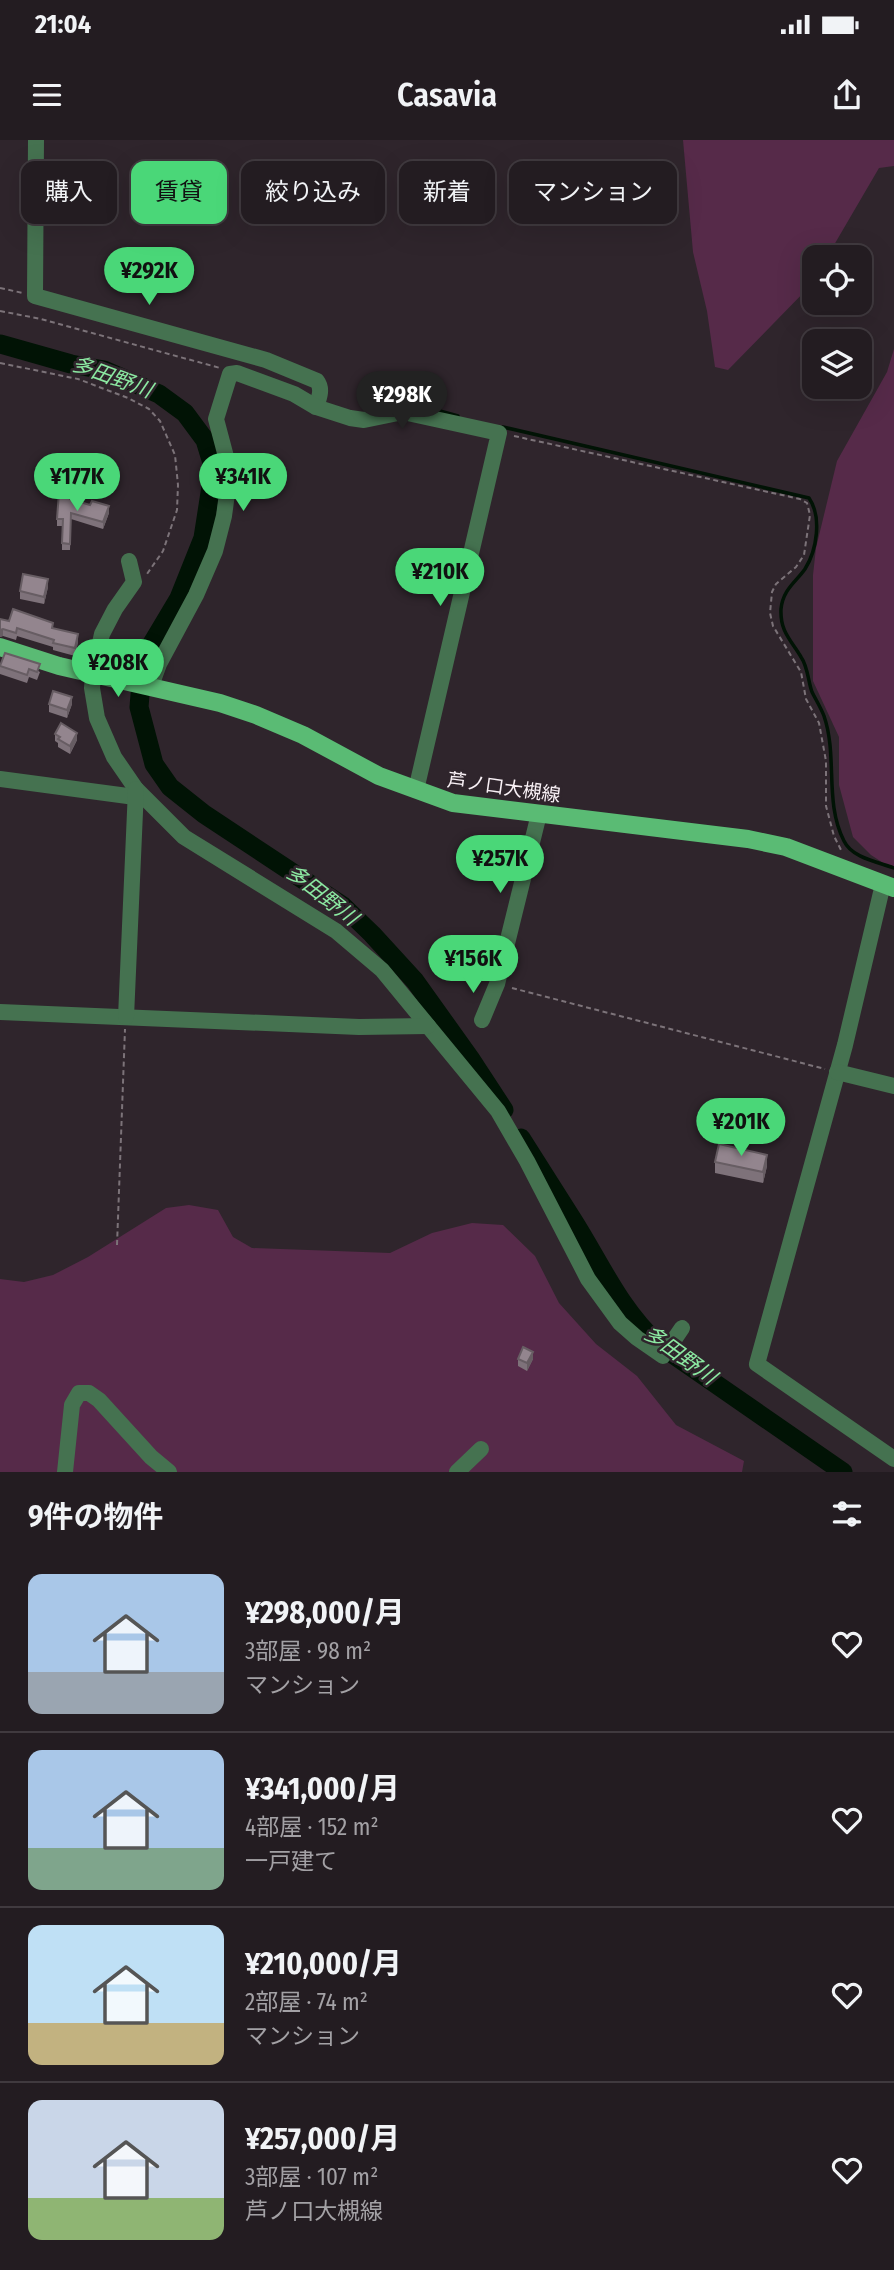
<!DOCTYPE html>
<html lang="ja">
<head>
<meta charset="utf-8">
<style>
	:root { --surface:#231c21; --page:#2b252a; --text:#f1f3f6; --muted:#a3a1a5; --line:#403a3f; --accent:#4ad778 }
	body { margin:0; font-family:"Fira Sans Condensed","Noto Sans JP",sans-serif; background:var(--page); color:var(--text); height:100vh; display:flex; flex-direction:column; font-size:26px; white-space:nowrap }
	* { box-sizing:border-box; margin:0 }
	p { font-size:23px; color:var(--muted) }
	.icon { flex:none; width:38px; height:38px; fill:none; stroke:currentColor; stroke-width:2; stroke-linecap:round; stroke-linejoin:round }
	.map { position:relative; height:1332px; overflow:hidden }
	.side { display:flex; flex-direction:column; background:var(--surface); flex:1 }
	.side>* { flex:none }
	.top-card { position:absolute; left:21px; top:21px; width:852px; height:63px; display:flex; gap:14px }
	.fabs { position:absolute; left:802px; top:105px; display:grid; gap:14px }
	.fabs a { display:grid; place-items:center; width:70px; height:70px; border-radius:14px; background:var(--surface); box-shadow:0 7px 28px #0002,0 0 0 2px var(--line); font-size:35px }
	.price { position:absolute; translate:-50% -60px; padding:0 16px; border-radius:24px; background:var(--accent); color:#111; font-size:23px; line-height:46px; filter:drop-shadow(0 2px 4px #0008) }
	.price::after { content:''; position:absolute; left:50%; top:42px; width:21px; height:16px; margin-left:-10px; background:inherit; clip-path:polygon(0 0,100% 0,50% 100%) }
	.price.selected { background:#222; color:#fff }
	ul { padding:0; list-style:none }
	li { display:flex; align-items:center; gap:21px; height:175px; padding:0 28px }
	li+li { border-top:2px solid var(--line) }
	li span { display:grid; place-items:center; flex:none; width:196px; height:140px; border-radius:14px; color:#555 }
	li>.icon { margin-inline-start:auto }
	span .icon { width:84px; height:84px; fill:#fffc; stroke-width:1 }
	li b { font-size:30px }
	h2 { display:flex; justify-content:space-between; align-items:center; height:84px; padding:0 28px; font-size:30px }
	.chip { padding:0 24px; border-radius:14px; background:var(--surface); box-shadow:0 7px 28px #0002,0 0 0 2px var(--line); font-size:24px; line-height:63px }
	.chip.selected { background:var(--accent); color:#111 }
	.status { display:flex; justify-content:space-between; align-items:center; height:49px; padding:0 35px; background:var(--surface); direction:ltr }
	.status svg { height:19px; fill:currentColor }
	header { display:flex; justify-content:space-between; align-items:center; height:91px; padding:0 28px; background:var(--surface); font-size:32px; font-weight:600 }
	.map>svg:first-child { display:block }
	.green { fill:#562a49 }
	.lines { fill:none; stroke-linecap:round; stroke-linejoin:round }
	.stream { stroke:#011305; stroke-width:3.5 }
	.river { stroke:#011305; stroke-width:19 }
	.path { stroke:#7c7379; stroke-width:2; stroke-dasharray:5 3.5; stroke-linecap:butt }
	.minor { stroke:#457250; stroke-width:16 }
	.major { stroke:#5abb74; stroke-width:18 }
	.wall { fill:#7e727a }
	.shaded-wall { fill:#675d63 }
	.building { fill:#93858e; stroke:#675d63; stroke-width:2 }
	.labels { text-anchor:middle; stroke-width:5; stroke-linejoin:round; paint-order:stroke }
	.street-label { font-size:19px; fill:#f9f1f6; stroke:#2f252c }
	.water-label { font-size:21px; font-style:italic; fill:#8ce9a2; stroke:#2f252c }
</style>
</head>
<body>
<div class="status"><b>21:04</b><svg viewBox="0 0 49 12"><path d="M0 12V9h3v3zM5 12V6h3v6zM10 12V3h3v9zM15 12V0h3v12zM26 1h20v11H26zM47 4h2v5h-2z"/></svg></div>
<header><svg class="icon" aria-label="menu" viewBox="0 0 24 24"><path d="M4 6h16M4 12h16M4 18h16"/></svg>Casavia<svg class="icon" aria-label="share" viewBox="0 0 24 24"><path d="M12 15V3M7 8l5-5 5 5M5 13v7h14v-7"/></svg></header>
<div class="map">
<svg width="894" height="1332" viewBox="0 0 894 1332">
	<rect width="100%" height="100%" fill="#2f252c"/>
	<g class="green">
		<path d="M683,0h211v26l-15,2 -52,89h-13l-2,27 -84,86 -13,-3 -8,-56 -14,-59z"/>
		<path d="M894,209v521l-23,-15 -18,-18 -14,-52v-48l-26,-56v-106l3,-27 21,-87 50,-89z"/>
		<path d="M189,1065l29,5 15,27 19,11 138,5 42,-20 40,-10 31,2 32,31 24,47 37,41 41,32 39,49 68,36 -2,11h-742v-193l24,3 29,-7 35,-18 78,-49z"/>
	</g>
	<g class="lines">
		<g class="stream">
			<path d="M386,256l72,20"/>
			<path d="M503,287l306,71c13,19 8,52 -4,71 -9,13 -22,20 -24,40 -1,23 10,31 20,48 7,10 7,24 11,35 4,8 9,16 12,24 14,41 0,86 20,125 8,17 34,21 50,27"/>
		</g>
		<g class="river">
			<path d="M0,204l71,20 33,6 55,24 26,19 20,27 7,23v17l-9,58 -24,60 -31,52 -6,21 -3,36 15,57 16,23 34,27 139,92 29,28 43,47 55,77 34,52"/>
			<path d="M521,998c18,28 35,55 52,82 28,44 46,88 85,124l185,128"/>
		</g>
		<g class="path">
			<path d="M0,148l23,5"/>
			<path d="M0,171l41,8 179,49"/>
			<path d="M0,223l78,16 50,19 21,11 11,12 15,34 3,30 -1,25 -14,41 -16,23"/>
			<path d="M514,296l286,63 7,4 3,12 -6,40 -8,12 -20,17 -4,8 -2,21 3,13 28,46 5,27 13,24 7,38v45l8,30 8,16"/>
			<path d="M512,848l313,81"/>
			<path d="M117,1105l8,-216"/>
		</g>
		<g class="minor">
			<path d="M36,0l-1,156 231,64 51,21c6,8 2,17 -1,26"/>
			<path d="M129,421l5,21 -19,27 -13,25 -9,40 -1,14 5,30 17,39 22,32 48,48 152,94 46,39 116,141 29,50 61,118 32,44 17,15 26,18 19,-28"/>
			<path d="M151,546l8,-22 37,-69 19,-44 9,-35 5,-37v-11l-13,-49 14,-45 7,-1 57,21 22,13 34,11 14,2 39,-8 96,21 -83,357"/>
			<path d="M0,639l135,18"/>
			<path d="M883,744l-38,161 -88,319 137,95"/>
			<path d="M0,872l359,15 69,-1"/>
			<path d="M126,877l10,-228"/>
			<path d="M482,880l15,-36 42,-170"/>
			<path d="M837,932l57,14"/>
			<path d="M65,1332l7,-67 7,-12h10l10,7 52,57 18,15"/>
			<path d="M457,1332l24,-23"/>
		</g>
		<path class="major" d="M0,507l59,19 161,37 36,12 47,20 76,41 74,27 295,36 38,8 108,41"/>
	</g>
	<g class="wall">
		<path d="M70,359l39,14 -6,16 -32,-10 -1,31h-8v-24h-5v-7z"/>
		<path d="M48,447l-4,17 -24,-5v-8z"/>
		<path d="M0,479l53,9 25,14 -3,14 -22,-6v-3l-36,-11 -1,4 -13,-4 -3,1z"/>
		<path d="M5,513l35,19 -3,8 -8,-3 -2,6 -27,-9v-8z"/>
		<path d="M49,564h23l-5,14 -18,-6z"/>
		<path d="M55,594l22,6 -7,14 -12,-7v-4l-3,-2z"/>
		<path d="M715,1022l52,4 -4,17 -48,-10z"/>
		<path d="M518,1219h15l-6,12 -9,-5z"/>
	</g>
	<g class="shaded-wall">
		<path d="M109,366v7l-6,16v-7z"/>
		<path d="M48,439v8l-4,17v-7z"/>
		<path d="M3,489v7l-3,1v-7z"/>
		<path d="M78,494v8l-3,14v-8z"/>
		<path d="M72,557v7l-5,14v-8z"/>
		<path d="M77,593v7l-7,14v-8z"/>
		<path d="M767,1015v11l-4,17v-11z"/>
		<path d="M533,1212v7l-6,12v-8z"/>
	</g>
	<g class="building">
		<path d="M59,352l11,1v6l20,6 2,-4 17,5 -6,16 -32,-9 -1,31 -8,-1 1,-24h-6z"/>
		<path d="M23,434l25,5 -4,18 -24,-6z"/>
		<path d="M13,469l40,14 -1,5 26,6 -3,14 -22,-5 1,-3 -37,-12 -1,5 -13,-4 -3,1v-11l9,2z"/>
		<path d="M5,513l35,11 -3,8 -8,-3 -2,6 -27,-9z"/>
		<path d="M53,551l19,6 -5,13 -18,-6z"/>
		<path d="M61,583l16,10 -7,13 -12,-7 2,-2 -5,-3z"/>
		<path d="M719,1004l48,11 -4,17 -48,-10z"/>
		<path d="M523,1207l10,5 -6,11 -9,-4z"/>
	</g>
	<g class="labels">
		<g class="street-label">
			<text transform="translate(504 647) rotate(8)" y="7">芦ノ口大槻線</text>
		</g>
		<g class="water-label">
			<text transform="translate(112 237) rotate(20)" y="7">多田野川</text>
			<text transform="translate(322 755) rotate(38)" y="7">多田野川</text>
			<text transform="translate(680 1215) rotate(36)" y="7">多田野川</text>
		</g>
	</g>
</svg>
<div class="fabs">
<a><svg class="icon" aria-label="locate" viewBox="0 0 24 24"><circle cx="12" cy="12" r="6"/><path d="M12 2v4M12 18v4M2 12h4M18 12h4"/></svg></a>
<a><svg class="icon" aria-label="layers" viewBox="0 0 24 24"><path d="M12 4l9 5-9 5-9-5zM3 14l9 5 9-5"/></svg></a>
</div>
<b class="price" style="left:149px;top:167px">¥292K</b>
<b class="price selected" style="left:402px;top:291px">¥298K</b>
<b class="price" style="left:77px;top:373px">¥177K</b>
<b class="price" style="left:243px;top:373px">¥341K</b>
<b class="price" style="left:440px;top:468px">¥210K</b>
<b class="price" style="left:118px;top:559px">¥208K</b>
<b class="price" style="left:500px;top:755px">¥257K</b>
<b class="price" style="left:473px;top:855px">¥156K</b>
<b class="price" style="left:741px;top:1018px">¥201K</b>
<div class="top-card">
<a class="chip">購入</a>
<a class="chip selected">賃貸</a>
<a class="chip">絞り込み</a>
<a class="chip">新着</a>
<a class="chip">マンション</a>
</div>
</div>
<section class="side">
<h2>9件の物件<svg class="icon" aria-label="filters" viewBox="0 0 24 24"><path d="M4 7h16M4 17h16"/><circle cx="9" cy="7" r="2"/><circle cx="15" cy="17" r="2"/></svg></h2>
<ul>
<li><span style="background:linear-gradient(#a9c7e8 70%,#9aa5b1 0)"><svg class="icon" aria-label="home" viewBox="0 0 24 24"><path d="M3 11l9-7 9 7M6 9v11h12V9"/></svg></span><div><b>¥298,000/月</b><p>3部屋 · 98 m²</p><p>マンション</p></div><svg class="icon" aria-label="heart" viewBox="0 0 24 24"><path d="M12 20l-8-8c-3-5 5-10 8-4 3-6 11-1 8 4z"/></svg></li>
<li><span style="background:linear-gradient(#a9c7e8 70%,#7fa58c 0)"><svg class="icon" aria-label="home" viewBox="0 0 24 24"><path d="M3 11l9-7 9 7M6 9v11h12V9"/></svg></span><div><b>¥341,000/月</b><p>4部屋 · 152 m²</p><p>一戸建て</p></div><svg class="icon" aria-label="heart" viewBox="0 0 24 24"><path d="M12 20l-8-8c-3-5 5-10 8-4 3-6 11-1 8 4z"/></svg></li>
<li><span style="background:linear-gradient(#bfe0f5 70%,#c2b280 0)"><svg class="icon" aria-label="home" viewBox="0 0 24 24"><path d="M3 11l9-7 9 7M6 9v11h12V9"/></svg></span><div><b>¥210,000/月</b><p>2部屋 · 74 m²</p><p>マンション</p></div><svg class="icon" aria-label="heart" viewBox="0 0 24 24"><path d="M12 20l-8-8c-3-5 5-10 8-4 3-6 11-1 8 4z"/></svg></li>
<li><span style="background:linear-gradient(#c9d6e8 70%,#8fb573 0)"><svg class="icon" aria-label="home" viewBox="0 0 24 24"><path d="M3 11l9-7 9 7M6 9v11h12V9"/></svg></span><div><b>¥257,000/月</b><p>3部屋 · 107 m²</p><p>芦ノ口大槻線</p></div><svg class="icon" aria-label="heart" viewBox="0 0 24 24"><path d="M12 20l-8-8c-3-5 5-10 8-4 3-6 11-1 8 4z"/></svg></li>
</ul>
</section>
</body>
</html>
